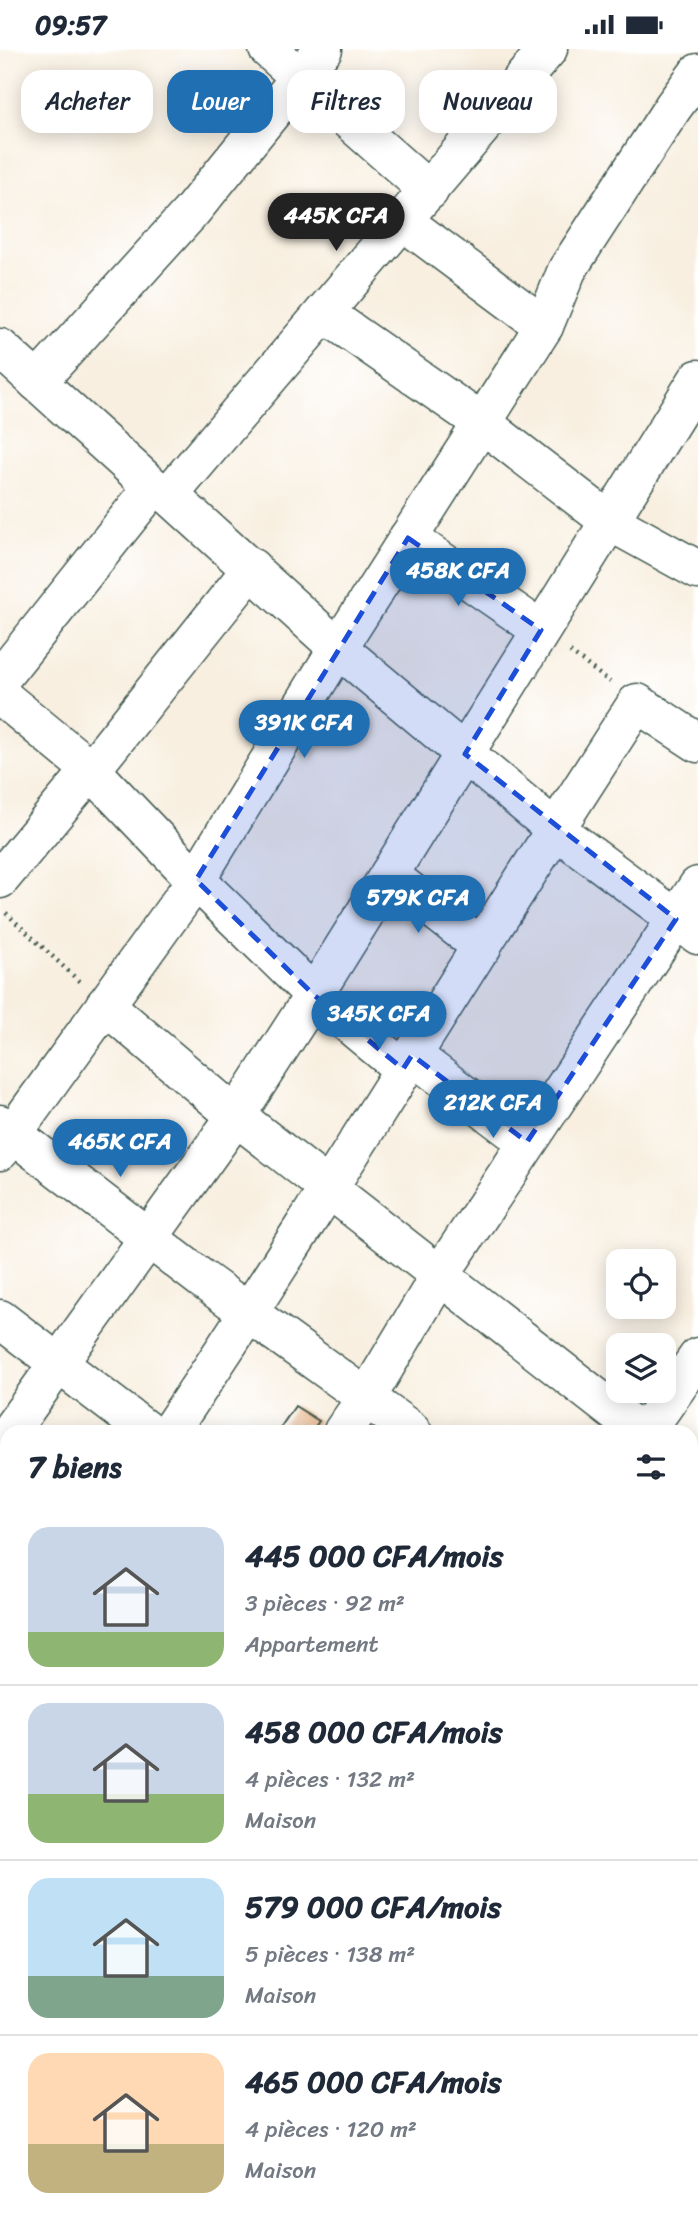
<!DOCTYPE html>
<html lang="fr">
<head>
<meta charset="utf-8">
<style>
	:root { --surface:#fff; --page:#f2f2f3; --text:#1f2937; --muted:#747a83; --line:#e0e1e3; --accent:#1f6fb2 }
	body { margin:0; font-family:Sriracha,sans-serif; background:var(--page); color:var(--text); height:100vh; display:flex; flex-direction:column; font-size:26px; white-space:nowrap }
	* { box-sizing:border-box; margin:0 }
	p { font-size:23px; color:var(--muted) }
	.icon { flex:none; width:38px; height:38px; fill:none; stroke:currentColor; stroke-width:2; stroke-linecap:round; stroke-linejoin:round }
	.map { position:relative; flex:1; overflow:hidden }
	.panel { position:absolute; left:0px; top:1376px; width:698px; height:800px; display:flex; flex-direction:column; background:var(--surface); border-radius:21px 21px 0 0; box-shadow:0 4px 18px #0003 }
	.panel>* { flex:none }
	.banner { position:absolute; left:21px; top:21px; width:656px; height:63px; display:flex; gap:14px }
	.fabs { position:absolute; left:606px; top:1200px; display:grid; gap:14px }
	.fabs a { display:grid; place-items:center; width:70px; height:70px; border-radius:14px; background:var(--surface); box-shadow:0 4px 18px #0003; font-size:35px }
	.price { position:absolute; translate:-50% -60px; padding:0 16px; border-radius:24px; background:var(--accent); color:#fff; font-size:23px; line-height:46px; filter:drop-shadow(0 2px 4px #0008) }
	.price::after { content:''; position:absolute; left:50%; top:42px; width:21px; height:16px; margin-left:-10px; background:inherit; clip-path:polygon(0 0,100% 0,50% 100%) }
	.price.on { background:#222; color:#fff }
	ul { padding:0; list-style:none }
	li { display:flex; align-items:center; gap:21px; height:175px; padding:0 28px }
	li+li { border-top:2px solid var(--line) }
	li span { display:grid; place-items:center; flex:none; width:196px; height:140px; border-radius:21px; color:#555 }
	li>.icon { margin-inline-start:auto }
	span .icon { width:84px; height:84px; fill:#fffc; stroke-width:1 }
	li b { font-size:30px }
	h2 { display:flex; justify-content:space-between; align-items:center; height:84px; padding:0 28px; font-size:30px }
	.pill { padding:0 24px; border-radius:21px; background:var(--surface); box-shadow:0 4px 18px #0003; font-size:24px; line-height:63px }
	.pill.on { background:var(--accent); color:#fff }
	.status { display:flex; justify-content:space-between; align-items:center; height:49px; padding:0 35px; background:var(--surface); direction:ltr }
	.status svg { height:19px; fill:currentColor }
	.map>svg:first-child { display:block }
	.building { fill:#e6b081 }
	.lines { fill:none; stroke-linecap:round; stroke-linejoin:round }
	.minor-casing { stroke:#40584e; stroke-width:41 }
	.path { stroke:#40584e; stroke-width:4.5; stroke-dasharray:2 5; stroke-linecap:butt }
	.minor { stroke:#fff; stroke-width:38 }
	.marked { fill:#1d4ed8; fill-opacity:0.2; stroke:#1d4ed8; stroke-width:5; stroke-dasharray:14 9; stroke-linejoin:round }
</style>
</head>
<body>
<div class="status"><b>09:57</b><svg viewBox="0 0 49 12"><path d="M0 12V9h3v3zM5 12V6h3v6zM10 12V3h3v9zM15 12V0h3v12zM26 1h20v11H26zM47 4h2v5h-2z"/></svg></div>
<div class="map">
<svg width="698" height="2175" viewBox="0 0 698 2175">
	<rect width="100%" height="100%" fill="#fff"/>
	<filter id="ink" filterUnits="userSpaceOnUse"><feTurbulence type="fractalNoise" baseFrequency=".0143" numOctaves="2"/><feDisplacementMap in="SourceGraphic" scale="14" xChannelSelector="R" yChannelSelector="G"/><feConvolveMatrix kernelMatrix="1 2 1 2 8 2 1 2 1" color-interpolation-filters="sRGB"/></filter>
	<filter id="wash" filterUnits="userSpaceOnUse"><feTurbulence type="fractalNoise" baseFrequency=".00686" numOctaves="4" result="noise"/><feDisplacementMap in="SourceGraphic" scale="28" xChannelSelector="R" yChannelSelector="G"/><feGaussianBlur stdDeviation="1.57" result="paint"/><feColorMatrix in="noise" values="0 0 0 0 0 0 0 0 0 0 0 0 0 0 0 0 0 1.4 0 .05"/><feComposite in="paint" operator="in"/></filter>
	<g filter="url(#wash)">
		<rect width="100%" height="100%" fill="#f8efe0"/>
		<g id="blocks">
			<g class="building">
				<path d="M295,1357l24,15 -7,10h-34z"/>
				<path d="M691,1615l7,5v49l-7,-5z"/>
				<path d="M0,1723l7,5v6l-7,10z"/>
				<path d="M698,1746v111l-7,-7v-95z"/>
				<path d="M0,1766l7,3v30l-7,-5z"/>
				<path d="M7,1894v41l-7,-5v-29z"/>
				<path d="M698,1936v21l-7,-5v-7z"/>
				<path d="M691,2006l7,5v25l-7,9z"/>
				<path d="M0,2119l7,5v44h65l10,7h-66l-16,-11z"/>
				<path d="M566,2168h66l-5,7h-66z"/>
			</g>
		</g>
	</g>
	<g filter="url(#ink)">
		<use href="#blocks" fill-opacity="0" stroke="#40584e" stroke-width="2"/>
		<g class="lines">
			<g class="minor-casing">
				<g id="minor">
					<path d="M268,0l161,142"/>
					<path d="M403,172l141,105"/>
					<path d="M324,264l158,110 127,98 89,49"/>
					<path d="M0,299l153,139 16,8 169,153 217,181 143,106"/>
					<path d="M37,333l154,-170 132,-163"/>
					<path d="M169,446l379,-446"/>
					<path d="M408,489l133,92"/>
					<path d="M0,630l153,-192"/>
					<path d="M0,646l91,75 105,110 118,115 89,74"/>
					<path d="M389,826l93,72"/>
					<path d="M0,830l91,-109 161,-202"/>
					<path d="M105,956l131,111 403,315"/>
					<path d="M412,1006l115,87"/>
					<path d="M0,1075l202,155 210,152"/>
					<path d="M0,1102l196,-271 142,-232 206,-322 23,-56 106,-163 25,-34"/>
					<path d="M0,1270l147,112"/>
					<path d="M10,1382l226,-315 78,-121 384,-616"/>
					<path d="M170,1382c161,-239 309,-487 467,-728l61,40"/>
					<path d="M343,1382l24,-34 73,-122 258,-389"/>
					<path d="M646,1382l52,-74"/>
					<path d="M691,1424l7,5"/>
					<path d="M691,1601l7,6"/>
					<path d="M0,1643l7,-10"/>
					<path d="M0,1872l7,-10"/>
					<path d="M691,1927l7,-9"/>
					<path d="M0,1983l7,6"/>
					<path d="M0,2111l7,-9"/>
					<path d="M226,2168l7,7"/>
					<path d="M511,2175l6,-7"/>
				</g>
			</g>
			<g class="path">
				<path d="M570,603l40,30"/>
				<path d="M6,864l75,70"/>
			</g>
			<use href="#minor" class="minor"/>
		</g>
	</g>
	<path class="marked" d="M408,489l133,92 -76,124 211,165 -149,223 -115,-87 -9,14 -89,-74 -118,-115z"/>
</svg>
<div class="fabs">
<a><svg class="icon" aria-label="locate" viewBox="0 0 24 24"><circle cx="12" cy="12" r="6"/><path d="M12 2v4M12 18v4M2 12h4M18 12h4"/></svg></a>
<a><svg class="icon" aria-label="layers" viewBox="0 0 24 24"><path d="M12 4l9 5-9 5-9-5zM3 14l9 5 9-5"/></svg></a>
</div>
<b class="price on" style="left:336px;top:204px">445K CFA</b>
<b class="price" style="left:458px;top:559px">458K CFA</b>
<b class="price" style="left:304px;top:711px">391K CFA</b>
<b class="price" style="left:418px;top:886px">579K CFA</b>
<b class="price" style="left:379px;top:1002px">345K CFA</b>
<b class="price" style="left:493px;top:1091px">212K CFA</b>
<b class="price" style="left:120px;top:1130px">465K CFA</b>
<div class="banner">
<a class="pill">Acheter</a>
<a class="pill on">Louer</a>
<a class="pill">Filtres</a>
<a class="pill">Nouveau</a>
</div>
<section class="panel">
<h2>7 biens<svg class="icon" aria-label="filters" viewBox="0 0 24 24"><path d="M4 7h16M4 17h16"/><circle cx="9" cy="7" r="2"/><circle cx="15" cy="17" r="2"/></svg></h2>
<ul>
<li><span style="background:linear-gradient(#c9d6e8 75%,#8fb573 0)"><svg class="icon" aria-label="home" viewBox="0 0 24 24"><path d="M3 11l9-7 9 7M6 9v11h12V9"/></svg></span><div><b>445 000 CFA/mois</b><p>3 pièces · 92 m²</p><p>Appartement</p></div></li>
<li><span style="background:linear-gradient(#c9d6e8 65%,#8fb573 0)"><svg class="icon" aria-label="home" viewBox="0 0 24 24"><path d="M3 11l9-7 9 7M6 9v11h12V9"/></svg></span><div><b>458 000 CFA/mois</b><p>4 pièces · 132 m²</p><p>Maison</p></div></li>
<li><span style="background:linear-gradient(#bfe0f5 70%,#7fa58c 0)"><svg class="icon" aria-label="home" viewBox="0 0 24 24"><path d="M3 11l9-7 9 7M6 9v11h12V9"/></svg></span><div><b>579 000 CFA/mois</b><p>5 pièces · 138 m²</p><p>Maison</p></div></li>
<li><span style="background:linear-gradient(#ffd9b3 65%,#c2b280 0)"><svg class="icon" aria-label="home" viewBox="0 0 24 24"><path d="M3 11l9-7 9 7M6 9v11h12V9"/></svg></span><div><b>465 000 CFA/mois</b><p>4 pièces · 120 m²</p><p>Maison</p></div></li>
</ul>
</section>
</div>
</body>
</html>
